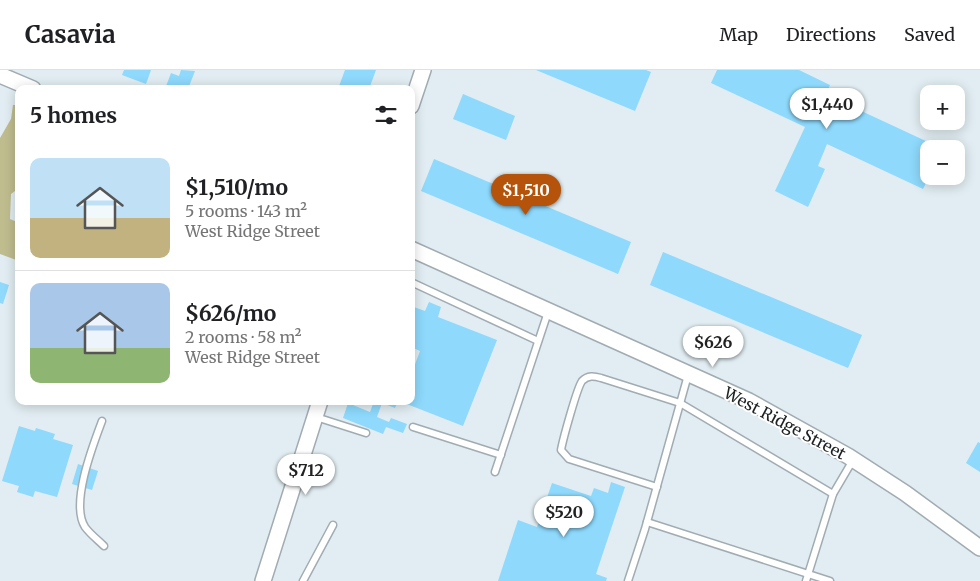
<!DOCTYPE html>
<html lang="en">
<head>
<meta charset="utf-8">
<style>
	:root { --surface:#fff; --page:#f6f6f6; --text:#202124; --muted:#757577; --line:#e0e0e0; --accent:#b45309 }
	body { margin:0; font-family:Merriweather,serif; background:var(--page); color:var(--text); height:100vh; display:flex; flex-direction:column; font-size:19px; white-space:nowrap }
	* { box-sizing:border-box; margin:0 }
	p { font-size:16px; color:var(--muted) }
	.icon { flex:none; width:28px; height:28px; fill:none; stroke:currentColor; stroke-width:2; stroke-linecap:round; stroke-linejoin:round }
	.map { position:relative; flex:1; overflow:hidden }
	.drawer { position:absolute; left:15px; top:15px; width:400px; height:320px; display:flex; flex-direction:column; background:var(--surface); border-radius:10px; box-shadow:0 2px 12px #0003 }
	.drawer>* { flex:none }
	.fabs { position:absolute; left:920px; top:15px; display:grid; gap:10px }
	.fabs a { display:grid; place-items:center; width:45px; height:45px; border-radius:10px; background:var(--surface); box-shadow:0 2px 12px #0003; font-size:25px }
	.price { position:absolute; translate:-50% -42px; padding:0 11px; border-radius:18px; background:#fff; color:#222; font-size:16px; line-height:32px; filter:drop-shadow(0 1px 2px #0008) }
	.price::after { content:''; position:absolute; left:50%; top:30px; width:15px; height:11px; margin-left:-8px; background:inherit; clip-path:polygon(0 0,100% 0,50% 100%) }
	.price.selected { background:var(--accent); color:#fff }
	ul { padding:0; list-style:none }
	li { display:flex; align-items:center; gap:15px; height:125px; padding:0 15px }
	li+li { border-top:1px solid var(--line) }
	li span { display:grid; place-items:center; flex:none; width:140px; height:100px; border-radius:10px; color:#555 }
	li>.icon { margin-inline-start:auto }
	span .icon { width:60px; height:60px; fill:#fffc; stroke-width:1 }
	li b { font-size:21px }
	h2 { display:flex; justify-content:space-between; align-items:center; height:60px; padding:0 15px; font-size:21px }
	header { display:flex; align-items:center; gap:30px; box-sizing:border-box; height:70px; padding:0 25px; background:var(--surface); border-bottom:1px solid var(--line) }
	header strong { font-size:24px }
	nav { display:flex; gap:28px; margin-inline-start:auto; font-size:18px }
	.map>svg:first-child { display:block }
	.green { fill:#bfbc8e }
	.building { fill:#8ed9fc }
	.lines { fill:none; stroke-linecap:round; stroke-linejoin:round }
	.service-casing { stroke:#a1acb2; stroke-width:9 }
	.tertiary-casing { stroke:#a1acb2; stroke-width:18 }
	.service { stroke:#fff; stroke-width:6 }
	.tertiary { stroke:#fff; stroke-width:15 }
	.labels { text-anchor:middle; stroke-width:4; stroke-linejoin:round; paint-order:stroke }
	.street-label { font-size:16px; fill:#1d2123; stroke:#fff }
</style>
</head>
<body>
<header>
<strong>Casavia</strong>
<nav><a>Map</a><a>Directions</a><a>Saved</a></nav>
</header>
<div class="map">
<svg width="980" height="511" viewBox="0 0 980 511">
	<rect width="100%" height="100%" fill="#e1edf2"/>
	<path class="green" d="M13,35h6v83l-8,6 -1,25 7,3 2,-2v41l-19,-7v-116l11,-19z"/>
	<g class="building">
		<path d="M124,0h27l-5,14 -24,-9z"/>
		<path d="M181,0l14,1 -7,18h-23l6,-16 8,3z"/>
		<path d="M345,0h31l-7,19h-31z"/>
		<path d="M536,0h110l5,2 -16,39z"/>
		<path d="M717,0h82l31,15 -8,18 16,7 4,-8 101,47h-14v28l-6,12 -96,-45 -9,22 7,3 -17,38 -33,-16 30,-64 -94,-44z"/>
		<path d="M463,24l52,22 -9,24 -53,-21z"/>
		<path d="M434,89l197,83 -13,32 -197,-83z"/>
		<path d="M663,182l199,83 -14,33 -198,-83z"/>
		<path d="M0,212l9,3 -6,19 -3,-1z"/>
		<path d="M429,232l12,5 -3,10 59,23 -34,86 -64,-25h12v-26l9,-24 -9,-4v-41l14,5z"/>
		<path d="M374,331h24l-3,7 -13,-5 -5,14 12,5 2,-4 16,6 -4,9 -17,-6 -3,7 -40,-16 5,-15 22,9z"/>
		<path d="M19,356l16,5 1,-3 19,6 -2,5 20,6 -16,52 -22,-6 -2,6 -16,-5 2,-6 -17,-5z"/>
		<path d="M978,372l2,1v29l-14,-9z"/>
		<path d="M78,394l20,7 -6,19 -20,-6z"/>
		<path d="M611,412l14,5 -29,87 11,4 -1,3h-108l20,-61 19,7 15,-44 39,13 3,-8 14,5z"/>
	</g>
	<g class="lines">
		<g class="service-casing">
			<g id="service">
				<path d="M411,212l127,59"/>
				<path d="M316,347l50,16"/>
				<path d="M102,351c-9,24 -32,83 -17,106 5,7 13,13 19,19"/>
				<path d="M413,357l88,28"/>
				<path d="M495,402l53,-160"/>
				<path d="M657,417l-88,-28 -8,-9c2,-11 16,-62 21,-69 6,-6 12,-5 19,-3l79,25 153,91"/>
				<path d="M647,452l183,59"/>
				<path d="M303,511l30,-56"/>
				<path d="M628,511l17,-52 43,-154"/>
				<path d="M806,511l27,-87 20,-34"/>
			</g>
		</g>
		<g class="tertiary-casing">
			<g id="tertiary">
				<path d="M0,5l33,14"/>
				<path d="M411,36l12,-36"/>
				<path d="M411,179l338,152 99,55 57,37 75,55"/>
				<path d="M263,511l57,-180"/>
			</g>
		</g>
		<use href="#service" class="service"/>
		<use href="#tertiary" class="tertiary"/>
	</g>
	<g class="labels">
		<g class="street-label">
			<text transform="translate(785 353) rotate(28)" y="6">West Ridge Street</text>
		</g>
	</g>
</svg>
<div class="fabs">
<a>+</a>
<a>−</a>
</div>
<b class="price" style="left:827px;top:60px">$1,440</b>
<b class="price selected" style="left:526px;top:146px">$1,510</b>
<b class="price" style="left:713px;top:298px">$626</b>
<b class="price" style="left:306px;top:426px">$712</b>
<b class="price" style="left:564px;top:468px">$520</b>
<section class="drawer">
<h2>5 homes<svg class="icon" aria-label="filters" viewBox="0 0 24 24"><path d="M4 7h16M4 17h16"/><circle cx="9" cy="7" r="2"/><circle cx="15" cy="17" r="2"/></svg></h2>
<ul>
<li><span style="background:linear-gradient(#bfe0f5 60%,#c2b280 0)"><svg class="icon" aria-label="home" viewBox="0 0 24 24"><path d="M3 11l9-7 9 7M6 9v11h12V9"/></svg></span><div><b>$1,510/mo</b><p>5 rooms · 143 m²</p><p>West Ridge Street</p></div></li>
<li><span style="background:linear-gradient(#a9c7e8 65%,#8fb573 0)"><svg class="icon" aria-label="home" viewBox="0 0 24 24"><path d="M3 11l9-7 9 7M6 9v11h12V9"/></svg></span><div><b>$626/mo</b><p>2 rooms · 58 m²</p><p>West Ridge Street</p></div></li>
</ul>
</section>
</div>
</body>
</html>
